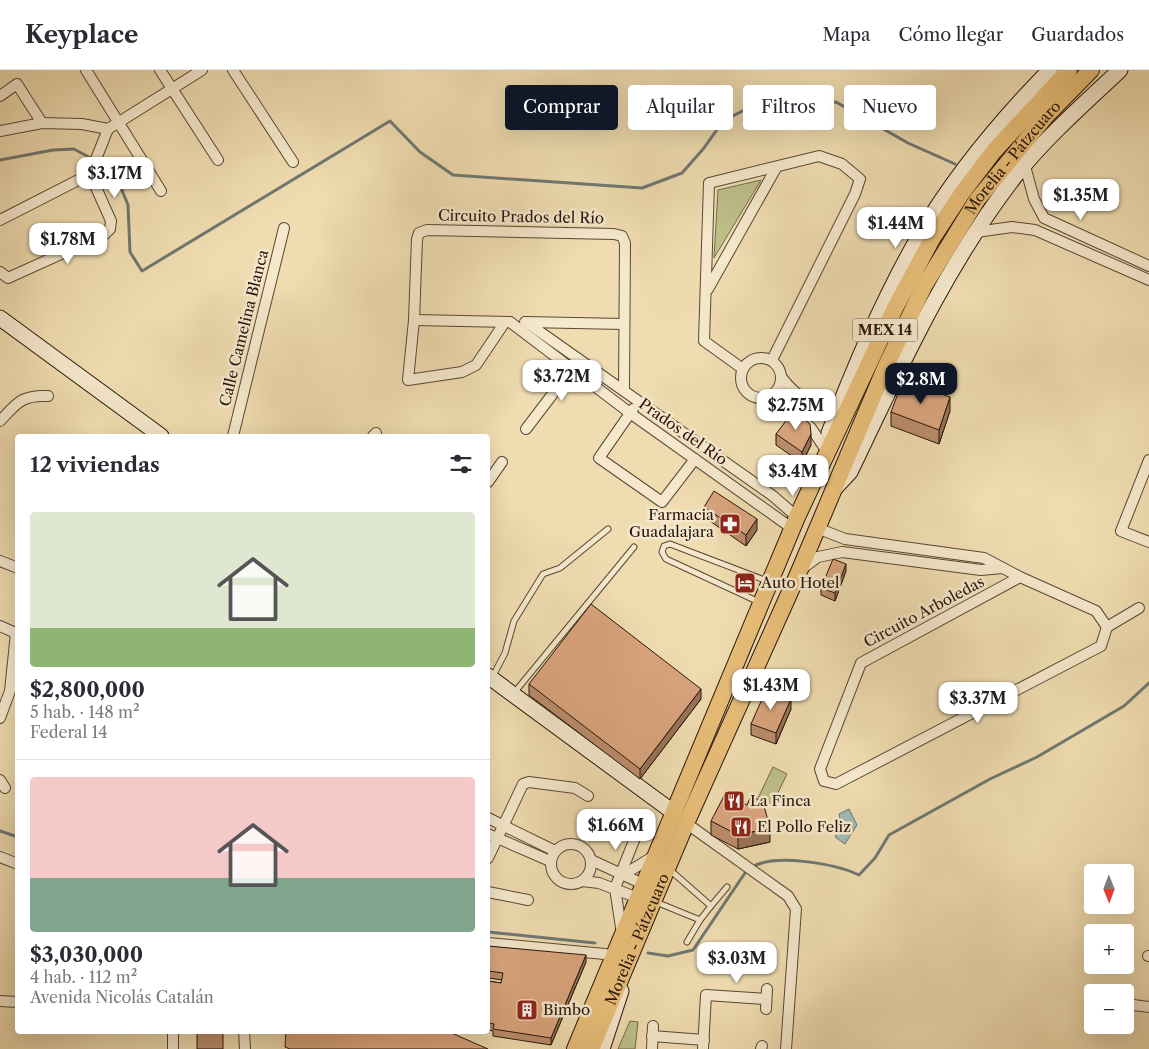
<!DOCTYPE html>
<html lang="es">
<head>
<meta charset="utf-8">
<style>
	:root { --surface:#fff; --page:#f7f7f7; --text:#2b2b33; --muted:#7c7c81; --line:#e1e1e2; --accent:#111827 }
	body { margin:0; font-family:"Libre Caslon Text",serif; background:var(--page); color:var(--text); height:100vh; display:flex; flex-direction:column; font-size:19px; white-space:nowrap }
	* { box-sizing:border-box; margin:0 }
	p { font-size:16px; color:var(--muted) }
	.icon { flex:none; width:28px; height:28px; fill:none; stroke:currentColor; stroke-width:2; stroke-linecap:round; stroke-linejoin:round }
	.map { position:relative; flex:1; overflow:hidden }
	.drawer { position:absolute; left:15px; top:364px; width:475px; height:600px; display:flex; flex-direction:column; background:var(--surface); border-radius:5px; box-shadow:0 5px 20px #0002 }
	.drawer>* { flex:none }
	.top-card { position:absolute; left:505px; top:15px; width:475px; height:45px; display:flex; gap:10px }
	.needle { width:32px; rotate:179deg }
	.tools { position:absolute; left:1084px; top:794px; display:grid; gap:10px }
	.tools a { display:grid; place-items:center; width:50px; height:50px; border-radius:5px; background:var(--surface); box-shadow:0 5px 20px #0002; font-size:25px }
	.price { position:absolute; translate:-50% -42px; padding:0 11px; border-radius:10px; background:#fff; color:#222; font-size:16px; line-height:32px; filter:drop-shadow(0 1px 2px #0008) }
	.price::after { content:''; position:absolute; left:50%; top:30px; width:15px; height:11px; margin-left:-8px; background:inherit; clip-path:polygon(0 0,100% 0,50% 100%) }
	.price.selected { background:var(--accent); color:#fff }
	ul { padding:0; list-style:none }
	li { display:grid; align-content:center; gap:10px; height:265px; padding:0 15px }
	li+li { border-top:1px solid var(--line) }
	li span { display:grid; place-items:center; height:155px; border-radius:5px; color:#555 }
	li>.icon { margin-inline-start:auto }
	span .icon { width:90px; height:90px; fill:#fffc; stroke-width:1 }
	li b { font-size:21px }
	h2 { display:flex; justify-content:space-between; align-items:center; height:60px; padding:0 15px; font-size:21px }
	.chip { padding:0 18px; border-radius:5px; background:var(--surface); box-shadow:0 5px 20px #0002; font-size:18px; line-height:45px }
	.chip.selected { background:var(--accent); color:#fff }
	header { display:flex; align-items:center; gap:30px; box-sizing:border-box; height:70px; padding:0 25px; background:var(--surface); border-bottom:1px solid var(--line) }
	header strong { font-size:24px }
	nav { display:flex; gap:28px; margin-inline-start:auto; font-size:18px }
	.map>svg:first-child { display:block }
	.green { fill:#bdbf88; stroke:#726a4a }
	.water { fill:#9fb9b7; stroke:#6f7772 }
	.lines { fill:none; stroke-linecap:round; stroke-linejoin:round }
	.stream { stroke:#6f7772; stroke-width:3 }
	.lane-casing { stroke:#594734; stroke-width:7 }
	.street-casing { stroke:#594734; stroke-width:12 }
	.secondary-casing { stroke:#27150b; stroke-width:17 }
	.primary-casing { stroke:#27150b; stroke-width:18 }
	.lane { stroke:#f5e8cc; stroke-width:5 }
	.street { stroke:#f5e8cc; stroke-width:10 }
	.secondary { stroke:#f5e8cc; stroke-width:15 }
	.primary { stroke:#e8be78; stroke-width:16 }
	.wall { fill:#bb8d6c; stroke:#27150b }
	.shaded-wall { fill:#987358; stroke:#27150b }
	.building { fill:#d9a47d; stroke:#27150b }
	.labels { text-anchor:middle; stroke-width:5; stroke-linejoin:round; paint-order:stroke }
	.shield { fill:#f5e8cc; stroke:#655445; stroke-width:1 }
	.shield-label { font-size:14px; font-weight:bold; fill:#27150b }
	.street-label { font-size:15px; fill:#27150b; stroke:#f5e8cc }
	.poi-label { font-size:15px; fill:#27150b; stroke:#f5e8cc; text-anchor:start }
</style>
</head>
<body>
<header>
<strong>Keyplace</strong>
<nav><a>Mapa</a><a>Cómo llegar</a><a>Guardados</a></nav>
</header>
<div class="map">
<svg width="1149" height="979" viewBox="0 0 1149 979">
	<rect width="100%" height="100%" fill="#efdcb0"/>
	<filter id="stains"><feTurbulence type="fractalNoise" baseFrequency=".004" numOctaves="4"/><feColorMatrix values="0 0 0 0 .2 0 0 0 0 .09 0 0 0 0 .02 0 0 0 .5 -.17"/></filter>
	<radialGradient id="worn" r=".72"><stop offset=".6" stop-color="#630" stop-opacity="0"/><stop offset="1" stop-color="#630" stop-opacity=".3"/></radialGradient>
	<g class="green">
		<path d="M761,110l-47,78 4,-68z"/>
		<path d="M773,697l14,7 -15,31 -14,-7z"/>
		<path d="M630,951l8,1 -3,27h-17z"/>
	</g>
	<path class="water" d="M849,739l8,16 -12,19 -10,-7 6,-12 -2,-11z"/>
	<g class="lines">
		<g class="stream">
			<path d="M0,90l53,-10 21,-1 40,22 14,34 2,47 12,19 248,-150 30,31 33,23 189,13 40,-15 22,-25 19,-27 33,-17 80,-2 72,41 47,21"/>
			<path d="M0,761l18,6"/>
			<path d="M752,797c23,-14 84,-3 107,8l16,-17 14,-23 101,-56 47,-22 87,-51 25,-23"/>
			<path d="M488,862l107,11"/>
			<path d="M648,883l20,3 25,-6 54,-80"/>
		</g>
		<g class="lane-casing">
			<g id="lane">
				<path d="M759,532l-93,-43 -4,-7 2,-6 6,-2 97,37"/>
				<path d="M493,606l12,-23 9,-32 29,-47 17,-6 48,-39"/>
				<path d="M514,623l120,-146"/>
				<path d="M656,832l44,18 11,-14 -41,-36"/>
				<path d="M711,836l16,-19"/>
				<path d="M687,872l13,-22"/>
			</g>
		</g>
		<g class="street-casing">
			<g id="street">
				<path d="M86,0l75,121"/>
				<path d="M160,0l58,90"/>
				<path d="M233,0l60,92"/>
				<path d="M0,26l17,-12 25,39"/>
				<path d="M0,61l42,-8 40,1 26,5"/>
				<path d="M1025,96l9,33 10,19 105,48"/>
				<path d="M90,104l18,-45 94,-59"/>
				<path d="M0,150l90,-46"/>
				<path d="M976,162l36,-5 23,3 114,50"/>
				<path d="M0,202l8,6 97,-44 5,-5 1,-8 -21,-47"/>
				<path d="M708,219l68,-121"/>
				<path d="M414,250l96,2"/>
				<path d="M505,252l-29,43 -14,7 -54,8 6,-60 3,-81 2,-6 8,-3 187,4 8,2 3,7 -1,147"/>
				<path d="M510,252l120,91 163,116"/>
				<path d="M525,252l99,2"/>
				<path d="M526,252l247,174 24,21"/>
				<circle cx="761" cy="308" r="20"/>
				<path d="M743,299l-39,-28 5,-158 110,-27 23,8 18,15 -5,15 -83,166"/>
				<path d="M782,308c16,21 34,31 60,21"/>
				<path d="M771,326l40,32 13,19"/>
				<path d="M633,339l-34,49 63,44 33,-43"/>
				<path d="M0,351c17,-18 21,-26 48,-25"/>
				<path d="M526,359l48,-63"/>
				<path d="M233,366l51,-208"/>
				<path d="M373,366l3,-3"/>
				<path d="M1149,390l-28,71 28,11"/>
				<path d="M488,412l14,-20"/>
				<path d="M817,458l28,11 139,19 36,19 76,34 11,16"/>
				<path d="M0,491l18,7"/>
				<path d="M803,498l15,-11 24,-5 139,18 21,-2"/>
				<path d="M1020,507l-159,86 -41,106 4,12 12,3 265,-138 6,-19"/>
				<path d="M0,556l18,8"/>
				<path d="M1107,557l32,-19"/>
				<path d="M0,648l10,-27 6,-58"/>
				<path d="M0,710l5,8"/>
				<path d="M488,748l67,33"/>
				<path d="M686,753l102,73 8,13 -10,140"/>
				<path d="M488,764l62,27"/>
				<circle cx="571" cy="794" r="20"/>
				<path d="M0,787l18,7"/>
				<path d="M488,788l35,-74 6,-2 46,6 13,8"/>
				<path d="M591,790l52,24"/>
				<path d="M623,805l31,-19"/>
				<path d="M582,811l17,2 39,15"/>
				<path d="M488,822l40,8"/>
				<path d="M622,864l-7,-46 26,-65"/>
				<path d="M488,873l127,12"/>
				<path d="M1148,886h1"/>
				<path d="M0,931l18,1"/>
				<path d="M1133,935l16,2"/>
				<path d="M766,939l1,-20"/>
				<path d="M244,961l1,18"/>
				<path d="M652,966l52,4"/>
				<path d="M173,979v-18"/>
				<path d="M652,979l1,-23"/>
				<path d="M703,979l3,-54 60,4"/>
				<path d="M761,979l1,-3"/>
			</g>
		</g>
		<g class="secondary-casing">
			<g id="secondary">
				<path d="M0,248l161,118"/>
				<path d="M829,363c26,-68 55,-137 92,-200 35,-59 81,-114 129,-163"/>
				<path d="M836,417l14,-15c49,-102 95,-206 166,-297 30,-38 69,-72 104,-105"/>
				<path d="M488,606l185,136"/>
				<path d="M602,979l19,-58"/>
			</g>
		</g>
		<g class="primary-casing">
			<g id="primary">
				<path d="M575,979l222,-532 98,-209 37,-69 30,-46 32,-42 75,-81"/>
				<path id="s1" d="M591,979l97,-230 110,-245 87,-206 39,-82 53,-86 69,-84 45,-46"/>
			</g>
		</g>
		<use href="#lane" class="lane"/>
		<use href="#street" class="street"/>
		<use href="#secondary" class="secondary"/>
		<use href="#primary" class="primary"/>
	</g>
	<g class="wall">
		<path d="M950,341l-11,33 -48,-18v-14z"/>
		<path d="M776,364l35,11 -9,18 -26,-18z"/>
		<path d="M704,437l53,23 -11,16 -42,-29z"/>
		<path d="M846,501l-11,30 -14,-6v-7z"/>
		<path d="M529,614l172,15 -61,80 -111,-84z"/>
		<path d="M791,639l-15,35 -25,-9v-11z"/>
		<path d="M711,751l59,21 -32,7 -27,-14z"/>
		<path d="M488,876l98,16 -35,83 -58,-9v-5l-5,-1v-49l13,2 1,-3 -14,-2z"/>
		<rect x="197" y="961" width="26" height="18"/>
	</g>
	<g class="shaded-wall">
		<path d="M950,327v14l-11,33v-14z"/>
		<path d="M811,364v11l-9,18v-11z"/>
		<path d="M757,449v11l-11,16v-11z"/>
		<path d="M846,494v7l-11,30v-8z"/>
		<path d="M701,619v10l-61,80v-10z"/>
		<path d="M791,629v10l-15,35v-11z"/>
		<path d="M770,758v14l-32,7v-14z"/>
		<path d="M586,885v7l-35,83v-7z"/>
	</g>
	<g class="building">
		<path d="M903,310l47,17 -11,33 -48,-18z"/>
		<path d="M794,340l16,14 1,10 -9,18 -26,-18z"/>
		<path d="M714,421l43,28 -11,16 -42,-28z"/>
		<path d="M833,489l13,5 -11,29 -14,-5z"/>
		<path d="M591,534l110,85 -61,80 -111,-85z"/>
		<path d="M767,618l24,11 -15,34 -25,-9z"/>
		<path d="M725,724l22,11 4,-9 12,6 7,26 -32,7 -27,-14z"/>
		<path d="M488,876l98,9 -35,83 -58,-9 1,-5 -6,-1v-42l13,2 2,-10 -15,-2z"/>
		<path d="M286,961h161l41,18h-198l-5,-2z"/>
	</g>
	<defs>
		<g id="pharmacy-square" transform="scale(1.125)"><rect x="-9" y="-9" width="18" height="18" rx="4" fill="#8f2418" stroke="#f5e8cc"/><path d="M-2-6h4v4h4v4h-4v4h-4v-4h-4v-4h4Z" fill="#fff"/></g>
		<g id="hotel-square" transform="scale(1.125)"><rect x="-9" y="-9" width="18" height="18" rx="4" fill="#8f2418" stroke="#f5e8cc"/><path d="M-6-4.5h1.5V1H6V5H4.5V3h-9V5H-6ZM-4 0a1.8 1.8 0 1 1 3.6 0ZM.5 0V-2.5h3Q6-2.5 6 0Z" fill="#fff"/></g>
		<g id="restaurant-square" transform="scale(1.125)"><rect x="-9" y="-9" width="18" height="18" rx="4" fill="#8f2418" stroke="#f5e8cc"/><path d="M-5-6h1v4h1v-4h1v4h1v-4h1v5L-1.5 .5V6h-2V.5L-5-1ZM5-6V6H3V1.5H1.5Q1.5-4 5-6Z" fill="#fff"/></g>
		<g id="building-square" transform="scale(1.125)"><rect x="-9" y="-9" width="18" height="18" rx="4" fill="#8f2418" stroke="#f5e8cc"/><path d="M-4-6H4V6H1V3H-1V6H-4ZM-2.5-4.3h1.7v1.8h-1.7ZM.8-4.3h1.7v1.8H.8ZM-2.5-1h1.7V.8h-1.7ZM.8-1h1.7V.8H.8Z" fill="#fff"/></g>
	</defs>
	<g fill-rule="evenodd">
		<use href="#pharmacy-square" x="730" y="454"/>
		<use href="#hotel-square" x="745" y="513"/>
		<use href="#restaurant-square" x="734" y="731"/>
		<use href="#restaurant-square" x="741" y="757"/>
		<use href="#building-square" x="527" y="940"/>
	</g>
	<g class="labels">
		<rect class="shield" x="852.5" y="248.5" width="65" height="23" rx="4"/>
		<g class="shield-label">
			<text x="885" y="265">MEX 14</text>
		</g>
		<g class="street-label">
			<text dy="5" stroke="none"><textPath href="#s1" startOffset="989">Morelia - Pátzcuaro</textPath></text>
			<text transform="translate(521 147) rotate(1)" y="5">Circuito Prados del Río</text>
			<text transform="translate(244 258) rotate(-76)" y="5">Calle Camelina Blanca</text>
			<text transform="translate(683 362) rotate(35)" y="5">Prados del Río</text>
			<text transform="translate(924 542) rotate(-28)" y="5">Circuito Arboledas</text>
			<text dy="5" stroke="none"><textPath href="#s1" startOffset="119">Morelia - Pátzcuaro</textPath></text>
		</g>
		<g class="poi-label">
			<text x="714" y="450" text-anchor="end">Farmacia<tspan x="714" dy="17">Guadalajara</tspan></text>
			<text x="761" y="518">Auto Hotel</text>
			<text x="750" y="736">La Finca</text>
			<text x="757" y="762">El Pollo Feliz</text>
			<text x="543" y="945">Bimbo</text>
		</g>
	</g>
	<rect width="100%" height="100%" filter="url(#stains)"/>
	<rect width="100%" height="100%" fill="url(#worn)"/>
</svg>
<div class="tools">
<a><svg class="needle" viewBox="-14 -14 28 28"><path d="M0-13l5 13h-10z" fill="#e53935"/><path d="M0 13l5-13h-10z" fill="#7c7c81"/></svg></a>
<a>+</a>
<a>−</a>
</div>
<b class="price" style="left:115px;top:129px">$3.17M</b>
<b class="price" style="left:1081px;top:151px">$1.35M</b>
<b class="price" style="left:896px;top:179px">$1.44M</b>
<b class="price" style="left:68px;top:195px">$1.78M</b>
<b class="price" style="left:562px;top:332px">$3.72M</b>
<b class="price selected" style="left:921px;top:335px">$2.8M</b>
<b class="price" style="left:796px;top:361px">$2.75M</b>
<b class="price" style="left:793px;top:427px">$3.4M</b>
<b class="price" style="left:771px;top:641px">$1.43M</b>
<b class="price" style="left:978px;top:654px">$3.37M</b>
<b class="price" style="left:616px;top:781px">$1.66M</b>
<b class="price" style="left:737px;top:914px">$3.03M</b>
<div class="top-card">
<a class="chip selected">Comprar</a>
<a class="chip">Alquilar</a>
<a class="chip">Filtros</a>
<a class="chip">Nuevo</a>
</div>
<section class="drawer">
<h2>12 viviendas<svg class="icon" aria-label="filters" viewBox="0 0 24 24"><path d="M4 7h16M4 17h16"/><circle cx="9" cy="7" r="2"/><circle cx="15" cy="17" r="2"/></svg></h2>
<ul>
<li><span style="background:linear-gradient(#dfe7d0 75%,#8fb573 0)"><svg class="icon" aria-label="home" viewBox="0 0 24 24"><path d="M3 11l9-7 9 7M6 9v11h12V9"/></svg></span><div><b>$2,800,000</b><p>5 hab. · 148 m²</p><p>Federal 14</p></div></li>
<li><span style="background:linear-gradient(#f6c9c9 65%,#7fa58c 0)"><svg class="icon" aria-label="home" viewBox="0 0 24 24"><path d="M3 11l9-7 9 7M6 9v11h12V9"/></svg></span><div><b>$3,030,000</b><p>4 hab. · 112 m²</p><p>Avenida Nicolás Catalán</p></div></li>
</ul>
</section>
</div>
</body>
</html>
